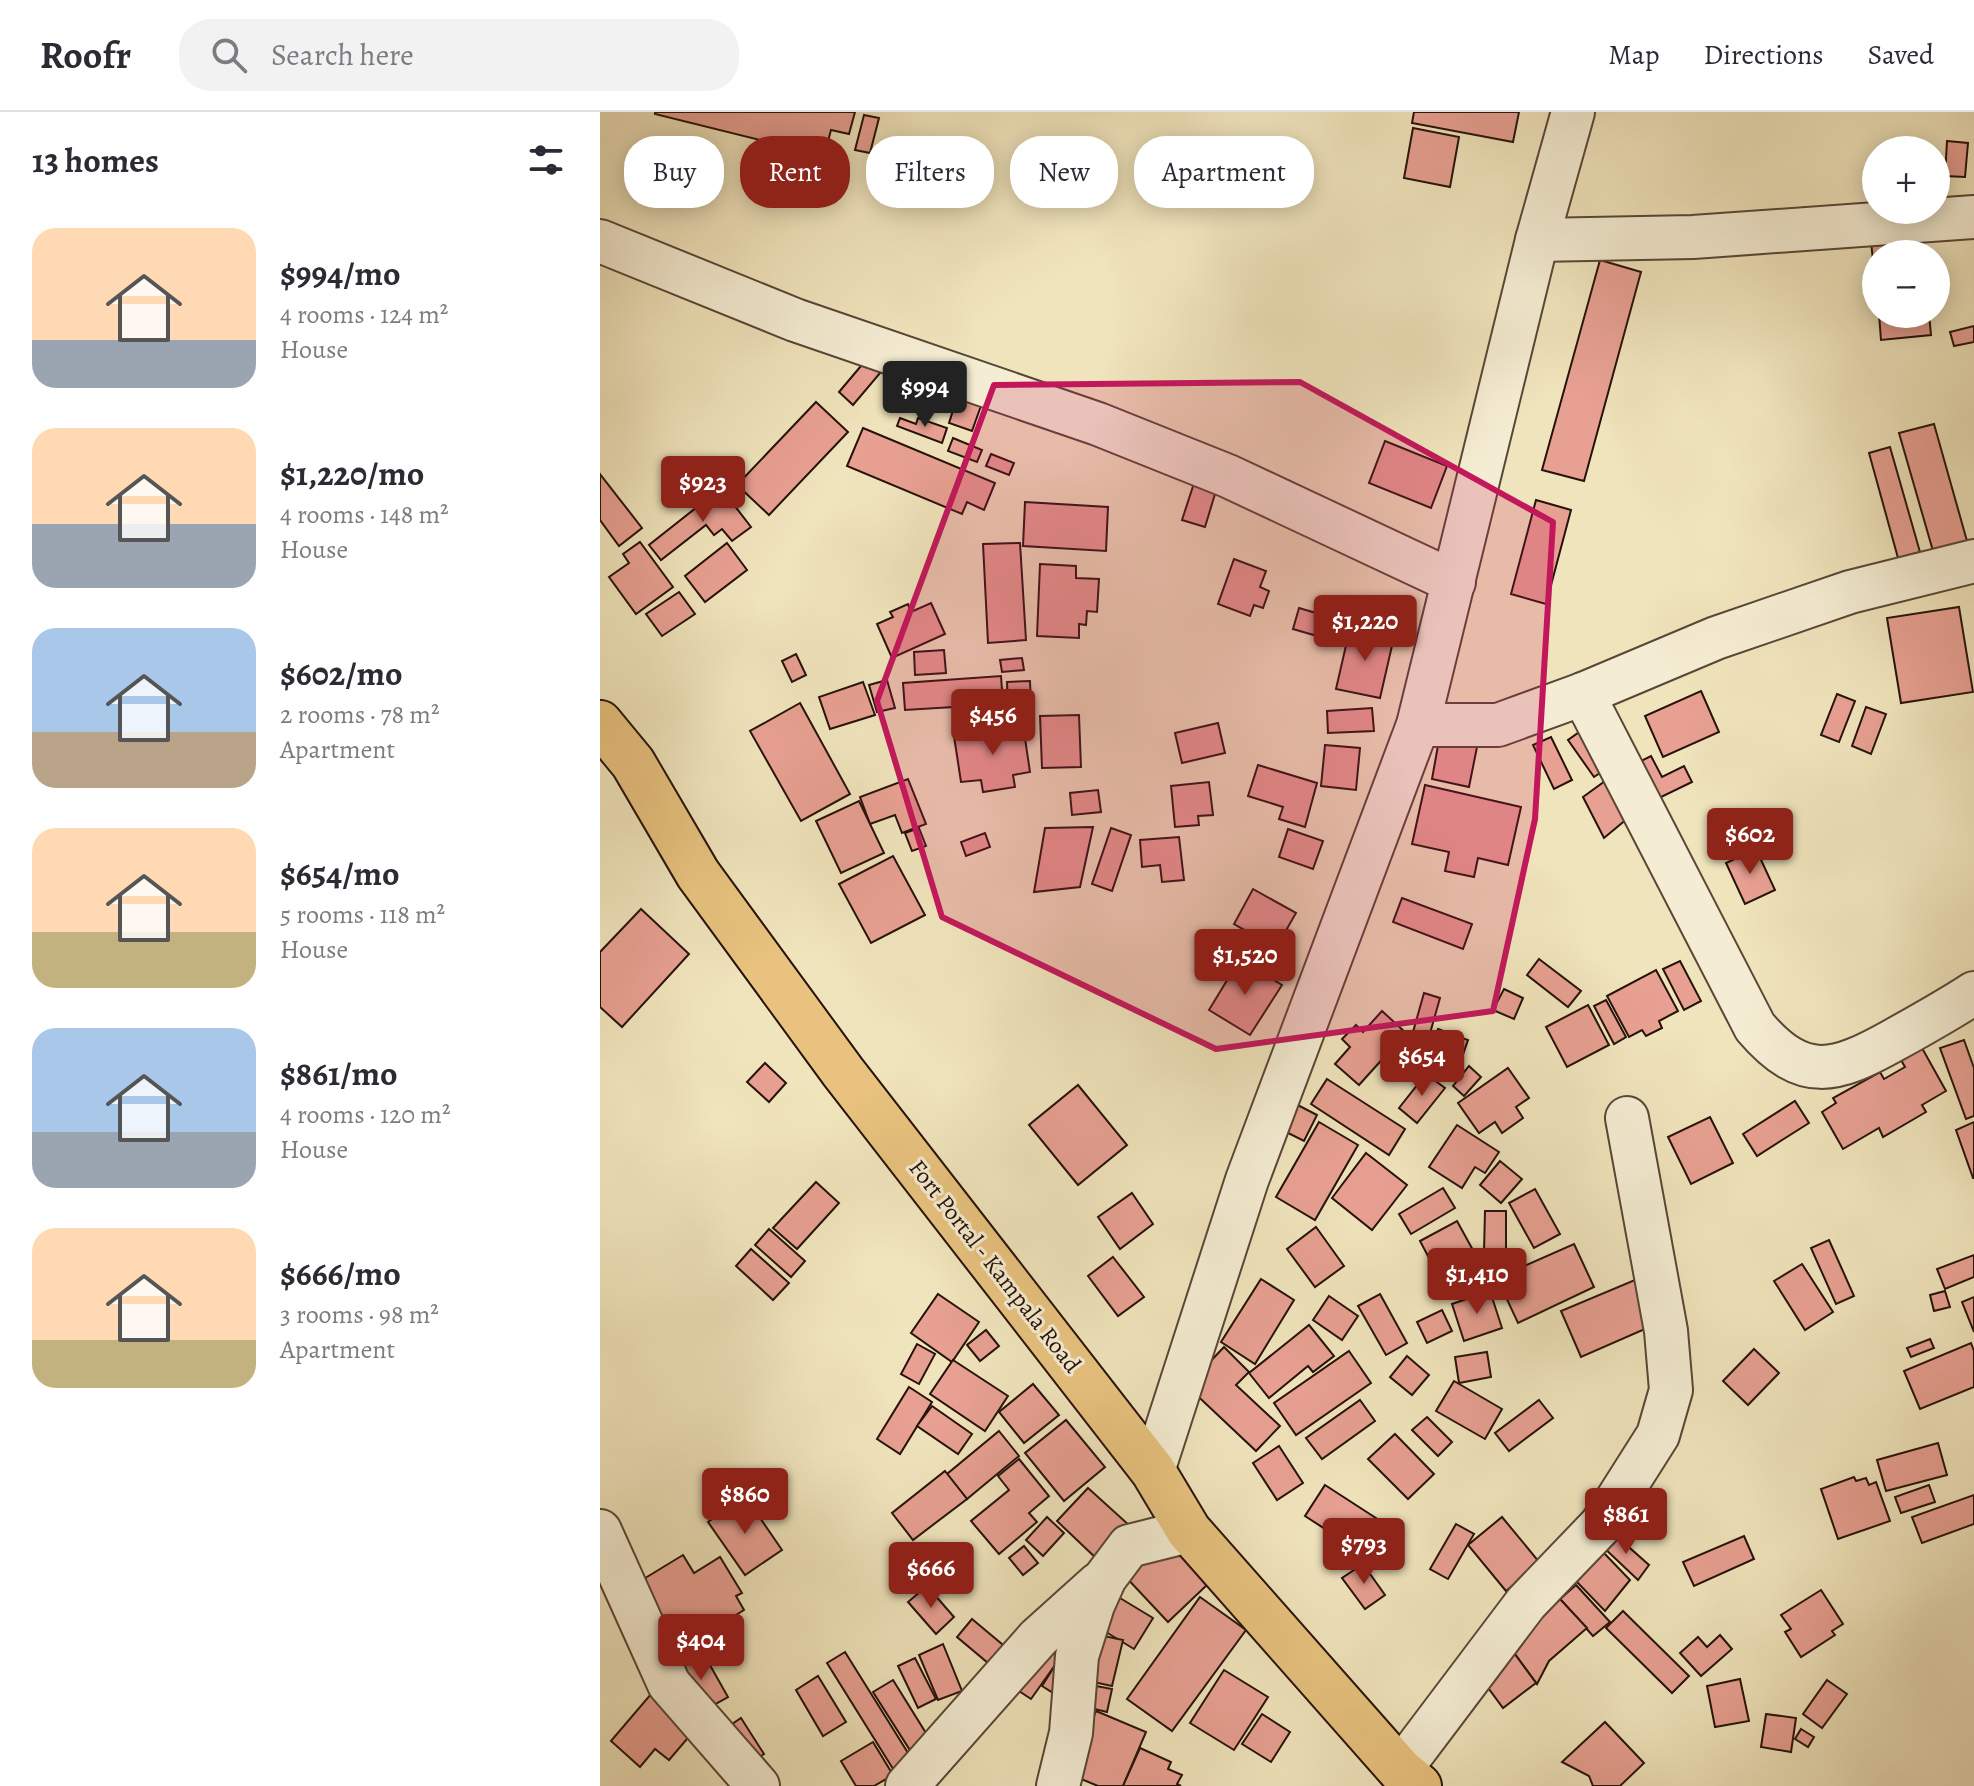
<!DOCTYPE html>
<html lang="en">
<head>
<meta charset="utf-8">
<style>
	:root { --surface:#fff; --page:#f2f2f3; --text:#2b2b33; --muted:#7c7c81; --line:#e1e1e2; --accent:#8f2418 }
	body { margin:0; font-family:Alegreya,serif; background:var(--page); color:var(--text); height:100vh; display:flex; flex-direction:column; font-size:30px; white-space:nowrap }
	* { box-sizing:border-box; margin:0 }
	p { font-size:26px; color:var(--muted) }
	.icon { flex:none; width:44px; height:44px; fill:none; stroke:currentColor; stroke-width:2; stroke-linecap:round; stroke-linejoin:round }
	.map { position:relative; flex:1; overflow:hidden }
	.panel { display:flex; flex-direction:column; background:var(--surface); width:600px }
	.panel>* { flex:none }
	.hud { position:absolute; left:24px; top:24px; width:760px; height:72px; display:flex; gap:16px }
	.fabs { position:absolute; left:1262px; top:24px; display:grid; gap:16px }
	.fabs a { display:grid; place-items:center; width:88px; height:88px; border-radius:50%; background:var(--surface); box-shadow:0 4px 20px #0003; font-size:40px }
	.price { position:absolute; translate:-50% -68px; padding:0 18px; border-radius:8px; background:var(--accent); color:#fff; font-size:26px; line-height:52px; filter:drop-shadow(0 2px 4px #0008) }
	.price::after { content:''; position:absolute; left:50%; top:48px; width:24px; height:18px; margin-left:-12px; background:inherit; clip-path:polygon(0 0,100% 0,50% 100%) }
	.price.current { background:#222; color:#fff }
	ul { padding:0; list-style:none }
	li { display:flex; align-items:center; gap:24px; height:200px; padding:0 32px }
	li span { display:grid; place-items:center; flex:none; width:224px; height:160px; border-radius:24px; color:#555 }
	li>.icon { margin-inline-start:auto }
	span .icon { width:96px; height:96px; fill:#fffc; stroke-width:1 }
	li b { font-size:34px }
	h2 { display:flex; justify-content:space-between; align-items:center; height:96px; padding:0 32px; font-size:34px }
	.pill { padding:0 28px; border-radius:32px; background:var(--surface); box-shadow:0 4px 20px #0003; font-size:28px; line-height:72px }
	.pill.current { background:var(--accent); color:#fff }
	header { display:flex; align-items:center; gap:48px; box-sizing:border-box; height:112px; padding:0 40px; background:var(--surface); border-bottom:2px solid var(--line) }
	header strong { font-size:38px }
	nav { display:flex; gap:44px; margin-inline-start:auto; font-size:28px }
	.search { width:560px; height:72px; background:var(--page); display:flex; align-items:center; gap:20px; box-sizing:border-box; padding:0 28px; border-radius:32px; color:var(--muted); font-size:30px }
	main { display:flex; flex:1; min-height:0 }
	.map>svg:first-child { display:block }
	.building { fill:#e8a092; stroke:#26120a; stroke-width:2 }
	.lines { fill:none; stroke-linecap:round; stroke-linejoin:round }
	.minor-casing { stroke:#584636; stroke-width:46 }
	.major-casing { stroke:#26120a; stroke-width:48 }
	.minor { stroke:#f5edd3; stroke-width:42 }
	.major { stroke:#e8c27e; stroke-width:44 }
	.marked { fill:#c2185b; fill-opacity:0.2; stroke:#c2185b; stroke-width:6; stroke-linejoin:round }
	.labels { text-anchor:middle; stroke-width:6; stroke-linejoin:round; paint-order:stroke }
	.street-label { font-size:24px; fill:#26120a; stroke:#f5edd3 }
</style>
</head>
<body>
<header>
<strong>Roofr</strong>
<div class="search"><svg class="icon" aria-label="search" viewBox="0 0 24 24"><circle cx="10" cy="10" r="6"/><path d="M15 15l6 6"/></svg>Search here</div>
<nav><a>Map</a><a>Directions</a><a>Saved</a></nav>
</header>
<main>
<section class="panel">
<h2>13 homes<svg class="icon" aria-label="filters" viewBox="0 0 24 24"><path d="M4 7h16M4 17h16"/><circle cx="9" cy="7" r="2"/><circle cx="15" cy="17" r="2"/></svg></h2>
<ul>
<li><span style="background:linear-gradient(#ffd9b3 70%,#9aa5b1 0)"><svg class="icon" aria-label="home" viewBox="0 0 24 24"><path d="M3 11l9-7 9 7M6 9v11h12V9"/></svg></span><div><b>$994/mo</b><p>4 rooms · 124 m²</p><p>House</p></div></li>
<li><span style="background:linear-gradient(#ffd9b3 60%,#9aa5b1 0)"><svg class="icon" aria-label="home" viewBox="0 0 24 24"><path d="M3 11l9-7 9 7M6 9v11h12V9"/></svg></span><div><b>$1,220/mo</b><p>4 rooms · 148 m²</p><p>House</p></div></li>
<li><span style="background:linear-gradient(#a9c7e8 65%,#b9a48a 0)"><svg class="icon" aria-label="home" viewBox="0 0 24 24"><path d="M3 11l9-7 9 7M6 9v11h12V9"/></svg></span><div><b>$602/mo</b><p>2 rooms · 78 m²</p><p>Apartment</p></div></li>
<li><span style="background:linear-gradient(#ffd9b3 65%,#c2b280 0)"><svg class="icon" aria-label="home" viewBox="0 0 24 24"><path d="M3 11l9-7 9 7M6 9v11h12V9"/></svg></span><div><b>$654/mo</b><p>5 rooms · 118 m²</p><p>House</p></div></li>
<li><span style="background:linear-gradient(#a9c7e8 65%,#9aa5b1 0)"><svg class="icon" aria-label="home" viewBox="0 0 24 24"><path d="M3 11l9-7 9 7M6 9v11h12V9"/></svg></span><div><b>$861/mo</b><p>4 rooms · 120 m²</p><p>House</p></div></li>
<li><span style="background:linear-gradient(#ffd9b3 70%,#c2b280 0)"><svg class="icon" aria-label="home" viewBox="0 0 24 24"><path d="M3 11l9-7 9 7M6 9v11h12V9"/></svg></span><div><b>$666/mo</b><p>3 rooms · 98 m²</p><p>Apartment</p></div></li>
</ul>
</section>
<div class="map">
<svg width="1374" height="1674" viewBox="0 0 1374 1674">
	<rect width="100%" height="100%" fill="#f0e4bc"/>
	<filter id="stains"><feTurbulence type="fractalNoise" baseFrequency=".0025" numOctaves="4"/><feColorMatrix values="0 0 0 0 .2 0 0 0 0 .09 0 0 0 0 .02 0 0 0 .5 -.17"/></filter>
	<radialGradient id="worn" r=".72"><stop offset=".6" stop-color="#630" stop-opacity="0"/><stop offset="1" stop-color="#630" stop-opacity=".3"/></radialGradient>
	<g class="building">
		<path d="M55,0h200l-6,22 -18,-4 -7,26 -169,-42z"/>
		<path d="M814,0h105l-6,30 -101,-19z"/>
		<path d="M264,3l15,3 -9,35 -15,-3z"/>
		<path d="M813,16l46,9 -9,50 -46,-9z"/>
		<path d="M1347,29l21,2 -3,34 -20,-1z"/>
		<rect x="1336" y="43" width="5" height="21"/>
		<path d="M1322,125l1,17h-47v33l-5,-45z"/>
		<path d="M1000,148l41,12 -57,209 -42,-11z"/>
		<path d="M1279,202h50l2,21 -50,5z"/>
		<path d="M1374,214v16l-20,4 -4,-14z"/>
		<path d="M266,248l15,12 -28,33 -14,-13z"/>
		<path d="M358,283l24,8 -10,28 -23,-8z"/>
		<path d="M216,290l32,30 -79,83 -32,-30z"/>
		<path d="M300,306l16,6 2,-6 29,10 -5,15 -45,-17z"/>
		<path d="M1334,312l33,117 -34,10 -34,-118z"/>
		<path d="M263,316l132,55 -11,27 -17,-8 -5,12 -115,-48z"/>
		<path d="M353,326l29,12 -5,12 -29,-11z"/>
		<path d="M785,329l62,25 -16,42 -62,-25z"/>
		<path d="M1290,335l30,105 -22,6 -29,-105z"/>
		<path d="M391,342l23,9 -5,12 -23,-9z"/>
		<path d="M0,362l42,54 -23,18 -19,-26z"/>
		<path d="M596,365l22,7 -13,43 -23,-7z"/>
		<path d="M121,376l30,39 -19,14 -10,-12 -8,6 -8,-10 -45,35 -12,-15z"/>
		<path d="M936,388l35,10 -25,94 -35,-10z"/>
		<path d="M425,390l83,5 -2,44 -83,-5z"/>
		<path d="M40,430l33,45 -37,27 -27,-37 20,-14 -6,-9z"/>
		<path d="M127,431l20,27 -42,32 -20,-26z"/>
		<path d="M420,431l6,97 -38,3 -5,-99z"/>
		<path d="M634,447l32,12 -6,16 9,4 -6,17 -9,-3 -4,11 -32,-12z"/>
		<path d="M440,452l36,2v12l23,1 -2,33 -10,-1 -1,14 -7,-1v14l-42,-2z"/>
		<path d="M79,480l16,22 -33,22 -16,-22z"/>
		<path d="M331,491l14,31 -53,24 -15,-34 16,-7 -3,-5 18,-8 3,8z"/>
		<path d="M1359,495l14,85 -72,11 -14,-85z"/>
		<path d="M699,496l48,14 -6,21 -48,-14z"/>
		<path d="M750,516l44,9 -14,61 -44,-9z"/>
		<path d="M344,538l2,23 -31,2 -1,-23z"/>
		<path d="M196,542l10,21 -14,7 -10,-21z"/>
		<path d="M422,546l2,12 -22,2 -2,-12z"/>
		<path d="M401,564l2,28 -98,6 -2,-27z"/>
		<path d="M287,568l8,28 -18,4 -8,-27z"/>
		<path d="M430,569l1,25 -23,1 -1,-25z"/>
		<path d="M263,570l12,33 -45,14 -11,-32z"/>
		<path d="M1101,579l18,41 -56,25 -18,-41z"/>
		<path d="M1237,582l18,7 -16,41 -18,-7z"/>
		<path d="M200,591l50,91 -49,27 -51,-90z"/>
		<path d="M1266,595l20,7 -15,40 -19,-8z"/>
		<path d="M772,596l2,23 -46,2 -1,-22z"/>
		<path d="M479,603l2,52 -39,1 -2,-52z"/>
		<path d="M618,611l7,30 -43,10 -7,-30z"/>
		<path d="M423,613l7,47 -17,3 2,12 -32,5 -2,-12 -20,2 -7,-46z"/>
		<path d="M985,616l27,37 -18,12 -26,-37z"/>
		<path d="M951,625l21,43 -18,9 -21,-44z"/>
		<path d="M839,628l38,7 -8,40 -37,-8z"/>
		<path d="M725,633l35,3 -4,42 -35,-4z"/>
		<path d="M1051,644l11,21 22,-11 8,16 -39,19 -18,-37z"/>
		<path d="M658,653l59,18 -12,44 -26,-8 4,-12 -35,-11z"/>
		<path d="M1012,664l22,37 -30,25 -21,-41z"/>
		<path d="M308,667l18,45 -24,9 -7,-18 -25,9 -10,-27z"/>
		<path d="M609,670l4,33 -15,1 1,9 -24,2 -4,-41z"/>
		<path d="M825,673l96,22 -13,58 -30,-7 -4,19 -29,-6 4,-19 -37,-8z"/>
		<path d="M498,678l3,22 -29,3 -2,-22z"/>
		<path d="M259,689l25,52 -43,20 -25,-52z"/>
		<path d="M493,715l-13,60 -46,5 11,-64z"/>
		<path d="M319,716l7,18 -14,5 -7,-18z"/>
		<path d="M511,716l20,7 -19,56 -20,-7z"/>
		<path d="M688,717l35,12 -10,28 -34,-12z"/>
		<path d="M385,721l5,14 -24,9 -5,-14z"/>
		<path d="M579,725l5,43 -22,2 -2,-17 -18,2 -2,-27z"/>
		<path d="M1156,737l19,41 -30,14 -19,-41z"/>
		<path d="M293,744l32,59 -54,28 -32,-59z"/>
		<path d="M653,777l43,24 -20,35 -42,-24z"/>
		<path d="M802,786l70,26 -9,25 -70,-27z"/>
		<path d="M41,797l48,45 -67,73 -22,-20v-55z"/>
		<path d="M640,847l42,26 -32,50 -41,-25z"/>
		<path d="M939,847l42,32 -13,16 -41,-32z"/>
		<path d="M1080,849l21,40 -17,9 -21,-41z"/>
		<path d="M1056,858l22,41 -19,10 3,7 -16,8 -4,-6 -13,7 -22,-41z"/>
		<path d="M904,877l19,9 -9,21 -21,-9z"/>
		<path d="M824,881l16,5 -13,46 -16,-5z"/>
		<path d="M1006,888l20,37 -12,7 -20,-38z"/>
		<path d="M988,893l21,40 -42,22 -21,-40z"/>
		<path d="M782,899l24,22 -47,52 -24,-21 15,-17 -8,-8 14,-14 7,7z"/>
		<path d="M838,917l30,11 -13,37 -30,-10z"/>
		<path d="M1364,928l10,28v48l-8,3 -26,-71z"/>
		<path d="M1322,936l24,43 -24,14 4,7 -43,25 -4,-9 -36,21 -21,-37 14,-9 -3,-5 47,-26 4,7 21,-12 -4,-7z"/>
		<path d="M165,951l21,20 -17,19 -22,-20z"/>
		<path d="M869,954l12,11 -17,19 -11,-10z"/>
		<path d="M908,956l21,30 -13,9 7,11 -21,15 -7,-11 -16,11 -21,-30z"/>
		<path d="M826,962l19,14 -28,35 -18,-15z"/>
		<path d="M727,967l78,50 -16,26 -78,-51z"/>
		<path d="M478,973l49,60 -49,40 -49,-60z"/>
		<path d="M690,989l27,14 -13,26 -28,-14z"/>
		<path d="M1195,989l14,22 -52,33 -14,-22z"/>
		<path d="M1110,1005l23,46 -42,21 -23,-47z"/>
		<path d="M719,1010l39,23 -43,75 -39,-23z"/>
		<path d="M1374,1010v56h-1l-17,-48z"/>
		<path d="M857,1013l42,27 -14,21 -10,-6 -13,21 -33,-21z"/>
		<path d="M766,1041l41,32 -35,45 -40,-32z"/>
		<path d="M900,1049l22,18 -21,24 -21,-18z"/>
		<path d="M216,1070l23,21 -42,46 -24,-21z"/>
		<path d="M843,1076l12,20 -44,26 -12,-20z"/>
		<path d="M935,1077l25,45 -26,14 -25,-45z"/>
		<path d="M532,1081l21,31 -33,25 -22,-32z"/>
		<path d="M885,1099h21v41h-22z"/>
		<path d="M857,1109l28,51 -38,20 -27,-51z"/>
		<path d="M716,1115l28,39 -29,21 -28,-38z"/>
		<path d="M169,1117l36,32 -14,16 -36,-32z"/>
		<path d="M1229,1128l25,56 -18,8 -25,-56z"/>
		<path d="M974,1132l20,43 -76,36 -21,-45z"/>
		<path d="M151,1137l38,34 -16,17 -37,-34z"/>
		<path d="M1374,1143v22l-29,12 -8,-20z"/>
		<path d="M513,1145l31,40 -26,19 -30,-40z"/>
		<path d="M1202,1152l31,48 -28,18 -31,-49z"/>
		<path d="M1042,1165l19,45 -80,35 -20,-46z"/>
		<path d="M661,1167l33,21 -39,64 -34,-22z"/>
		<path d="M890,1179l12,37 -38,13 -12,-37z"/>
		<path d="M1345,1179l5,16 -16,4 -4,-16z"/>
		<path d="M338,1182l41,28 -27,40 -41,-29z"/>
		<path d="M780,1182l27,49 -21,12 -28,-49z"/>
		<path d="M729,1184l29,20 -16,24 -29,-20z"/>
		<path d="M1374,1185v35l-12,-30z"/>
		<path d="M842,1198l10,21 -25,12 -10,-21z"/>
		<path d="M709,1213l25,31 -21,16 -5,-6 -39,32 -20,-25z"/>
		<path d="M386,1218l13,16 -19,15 -13,-16z"/>
		<path d="M1330,1227l4,9 -23,9 -4,-9z"/>
		<path d="M1371,1231l3,8v36l-54,22 -16,-38z"/>
		<path d="M317,1232l18,10 -16,30 -18,-10z"/>
		<path d="M624,1235l25,25 -13,13 44,41 -24,25 -69,-65z"/>
		<path d="M1154,1237l25,24 -31,32 -25,-24z"/>
		<path d="M749,1239l22,32 -75,52 -22,-32z"/>
		<path d="M887,1240l4,25 -32,6 -4,-26z"/>
		<path d="M807,1244l22,19 -17,20 -22,-18z"/>
		<path d="M353,1248l55,36 -23,35 -55,-37z"/>
		<path d="M854,1269l48,28 -17,30 -49,-28z"/>
		<path d="M433,1272l26,31 -35,28 -25,-31z"/>
		<path d="M309,1275l23,15 -32,52 -23,-15z"/>
		<path d="M760,1288l15,21 -53,38 -16,-21z"/>
		<path d="M939,1288l14,18 -44,33 -14,-18z"/>
		<path d="M332,1294l40,28 -14,20 -41,-28z"/>
		<path d="M827,1305l25,25 -14,14 -26,-26z"/>
		<path d="M466,1308l39,47 -41,34 -39,-48z"/>
		<path d="M399,1319l20,25 -52,43 -20,-25z"/>
		<path d="M795,1322l39,40 -26,25 -40,-40z"/>
		<path d="M1338,1331l9,32 -61,16 -9,-31z"/>
		<path d="M679,1334l24,37 -26,17 -24,-37z"/>
		<path d="M419,1347l30,37 -20,17 8,9 -38,32 -28,-33 38,-31 -11,-14z"/>
		<path d="M345,1359l22,28 -54,41 -21,-27z"/>
		<path d="M1254,1365l2,4 10,-3 3,7 7,-3 14,39 -52,18 -17,-50z"/>
		<path d="M725,1373l54,35 -20,31 -54,-35z"/>
		<path d="M1329,1373l6,17 -34,11 -6,-16z"/>
		<path d="M488,1376l42,38 -32,34 -41,-39z"/>
		<path d="M1374,1383v29l-52,19 -10,-26z"/>
		<path d="M145,1384l37,54 -37,25 -37,-53z"/>
		<path d="M447,1405l17,16 -21,23 -17,-16z"/>
		<path d="M902,1405l38,46 -34,28 -38,-46z"/>
		<path d="M856,1412l18,10 -26,45 -18,-10z"/>
		<path d="M1013,1421l36,32 -11,15 -36,-34z"/>
		<path d="M562,1423l46,49 -40,38 -46,-49z"/>
		<path d="M1144,1424l10,23 -60,27 -11,-24z"/>
		<path d="M424,1434l14,17 -15,12 -14,-17z"/>
		<path d="M1001,1438l29,30 -25,31 -30,-31z"/>
		<path d="M83,1443l11,18 26,-16 22,36 -6,3 8,14 -26,16 -3,-6 -13,8 5,8 -21,13 -10,-16 -14,8 -24,-38 14,-9 -10,-14z"/>
		<path d="M763,1452l22,31 -20,14 -23,-31z"/>
		<path d="M976,1473l34,37 -17,14 -33,-37z"/>
		<path d="M327,1474l27,31 -18,17 -28,-32z"/>
		<path d="M1221,1478l22,34 -11,7 3,4 -34,22 -16,-25 6,-3 -10,-14z"/>
		<path d="M515,1483l38,23 -19,31 -38,-23z"/>
		<path d="M600,1485l46,33 -74,101 -45,-32z"/>
		<path d="M960,1487l27,29 -38,33 -12,23 -28,-38z"/>
		<path d="M1023,1499l66,65 -17,17 -66,-65z"/>
		<path d="M372,1507l37,31 -15,18 -37,-31z"/>
		<path d="M499,1523l24,5 -11,46 -23,-5z"/>
		<path d="M1120,1523l12,14 -31,27 -21,-23 18,-16 9,10z"/>
		<path d="M343,1532l19,47 -24,9 -19,-45z"/>
		<path d="M909,1534l27,37 -33,25 -28,-38z"/>
		<path d="M448,1537l12,9 -29,41 -12,-8z"/>
		<path d="M102,1539l26,46 -27,15 -27,-44z"/>
		<path d="M245,1540l73,117 -18,11 -73,-117z"/>
		<path d="M315,1546l21,41 -18,9 -20,-42z"/>
		<path d="M456,1552l2,32 -16,-10z"/>
		<path d="M624,1558l44,27 -34,53 -44,-27z"/>
		<path d="M218,1564l28,46 -23,14 -27,-46z"/>
		<path d="M1140,1567l9,42 -34,6 -8,-41z"/>
		<path d="M293,1568l41,66 -19,12 -42,-66z"/>
		<path d="M1227,1568l20,14 -25,34 -19,-14z"/>
		<path d="M491,1573l21,4 -5,23 -21,-5z"/>
		<path d="M57,1575l36,45 -24,28 -14,-11 -15,18 -29,-26z"/>
		<path d="M496,1599l50,21 -23,54h-25l-29,-12z"/>
		<path d="M662,1602l28,18 -19,30 -29,-18z"/>
		<path d="M1166,1602l30,4 -5,34 -30,-5z"/>
		<path d="M141,1606l23,36 -19,13 -23,-36z"/>
		<path d="M1005,1610l39,41 -24,23h-27l-4,-10 -27,-14z"/>
		<path d="M1201,1617l13,8 -6,10 -13,-8z"/>
		<path d="M273,1630l20,33 -19,11h-18l-15,-25z"/>
		<path d="M540,1636l31,14 -3,7 14,6 -5,9 4,2h-58z"/>
	</g>
	<g class="lines">
		<g class="minor-casing">
			<g id="minor">
				<path d="M937,128l156,-3 281,-20"/>
				<path d="M0,129l195,79 303,104 130,52 226,106"/>
				<path d="M983,582l172,333c48,56 80,46 139,13 27,-15 54,-30 80,-47"/>
				<path d="M818,613h80l85,-31 133,-56 134,-46 124,-31"/>
				<path d="M553,1359l94,-291 171,-455 119,-485 36,-128"/>
				<path d="M0,1419l69,153 89,102"/>
				<path d="M800,1658l126,-167 75,-78 57,-90 13,-45 -5,-59 -39,-213"/>
				<path d="M307,1674l131,-148 60,-54"/>
				<path d="M458,1674l13,-53 6,-77 16,-51 12,-27 24,-32 60,-15"/>
			</g>
		</g>
		<g class="major-casing">
			<path id="major" d="M0,611l33,40 65,111 145,198 310,399 36,60 211,239 19,16"/>
		</g>
		<use href="#minor" class="minor"/>
		<use href="#major" class="major"/>
	</g>
	<path class="marked" d="M700,270l253,140 -18,297 -42,192 -277,38 -274,-132 -65,-216 117,-316z"/>
	<g class="labels">
		<g class="street-label">
			<text transform="translate(395 1154) rotate(52)" y="8">Fort Portal - Kampala Road</text>
		</g>
	</g>
	<rect width="100%" height="100%" filter="url(#stains)"/>
	<rect width="100%" height="100%" fill="url(#worn)"/>
</svg>
<div class="fabs">
<a>+</a>
<a>−</a>
</div>
<b class="price current" style="left:325px;top:317px">$994</b>
<b class="price" style="left:103px;top:412px">$923</b>
<b class="price" style="left:765px;top:551px">$1,220</b>
<b class="price" style="left:393px;top:645px">$456</b>
<b class="price" style="left:1150px;top:764px">$602</b>
<b class="price" style="left:645px;top:885px">$1,520</b>
<b class="price" style="left:822px;top:986px">$654</b>
<b class="price" style="left:877px;top:1204px">$1,410</b>
<b class="price" style="left:145px;top:1424px">$860</b>
<b class="price" style="left:1026px;top:1444px">$861</b>
<b class="price" style="left:764px;top:1474px">$793</b>
<b class="price" style="left:331px;top:1498px">$666</b>
<b class="price" style="left:101px;top:1570px">$404</b>
<div class="hud">
<a class="pill">Buy</a>
<a class="pill current">Rent</a>
<a class="pill">Filters</a>
<a class="pill">New</a>
<a class="pill">Apartment</a>
</div>
</div>
</main>
</body>
</html>
